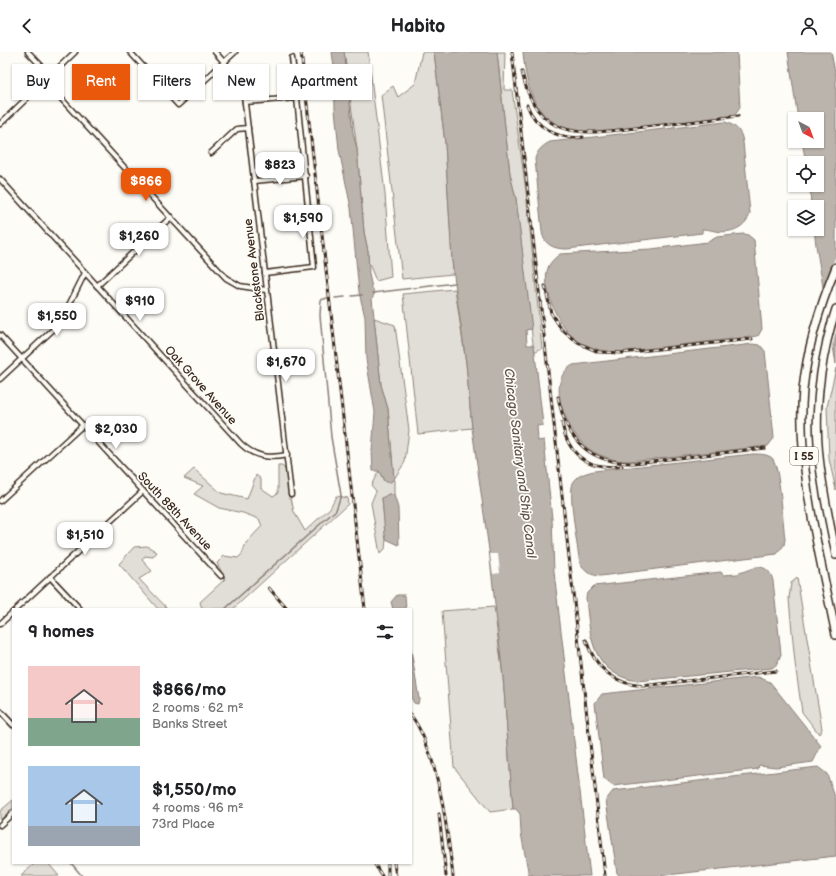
<!DOCTYPE html>
<html lang="en">
<head>
<meta charset="utf-8">
<style>
	:root { --surface:#fff; --page:#f2f2f2; --text:#202124; --muted:#757577; --accent:#ea580c }
	body { margin:0; font-family:"Balsamiq Sans",sans-serif; background:var(--page); color:var(--text); height:100vh; display:flex; flex-direction:column; font-size:15px; white-space:nowrap }
	* { box-sizing:border-box; margin:0 }
	p { font-size:13px; color:var(--muted) }
	.icon { flex:none; width:22px; height:22px; fill:none; stroke:currentColor; stroke-width:2; stroke-linecap:round; stroke-linejoin:round }
	.map { position:relative; flex:1; overflow:hidden }
	.side { position:absolute; left:12px; top:556px; width:400px; height:256px; display:flex; flex-direction:column; background:var(--surface); border-radius:0px; box-shadow:0 1px 3px #0004 }
	.side>* { flex:none }
	.hud { position:absolute; left:12px; top:12px; width:400px; height:36px; display:flex; gap:8px }
	.needle { width:26px; rotate:139deg }
	.fabs { position:absolute; left:788px; top:60px; display:grid; gap:8px }
	.fabs a { display:grid; place-items:center; width:36px; height:36px; border-radius:0px; background:var(--surface); box-shadow:0 1px 3px #0004; font-size:20px }
	.price { position:absolute; translate:-50% -34px; padding:0 9px; border-radius:8px; background:#fff; color:#222; font-size:13px; line-height:26px; filter:drop-shadow(0 1px 2px #0008) }
	.price::after { content:''; position:absolute; left:50%; top:24px; width:12px; height:9px; margin-left:-6px; background:inherit; clip-path:polygon(0 0,100% 0,50% 100%) }
	.price.selected { background:var(--accent); color:#fff }
	ul { padding:0; list-style:none }
	li { display:flex; align-items:center; gap:12px; height:100px; padding:0 16px }
	li span { display:grid; place-items:center; flex:none; width:112px; height:80px; border-radius:0px; color:#555 }
	li>.icon { margin-inline-start:auto }
	span .icon { width:48px; height:48px; fill:#fffc; stroke-width:1 }
	li b { font-size:17px }
	h2 { display:flex; justify-content:space-between; align-items:center; height:48px; padding:0 16px; font-size:17px }
	.pill { padding:0 14px; border-radius:0px; background:var(--surface); box-shadow:0 1px 3px #0004; font-size:14px; line-height:36px }
	.pill.selected { background:var(--accent); color:#fff }
	header { display:flex; justify-content:space-between; align-items:center; height:52px; padding:0 16px; background:var(--surface); font-size:18px; font-weight:600 }
	.map>svg:first-child { display:block }
	.green { fill:#e1ded7; stroke:#8e847a }
	.water { fill:#bbb4ad; stroke:#887d74 }
	.pier { fill:#fdfcf7 }
	.lines { fill:none; stroke-linecap:round; stroke-linejoin:round }
	.stream { stroke:#887d74; stroke-width:1.5 }
	.minor-casing { stroke:#3b2a1e; stroke-width:7 }
	.motorway-casing { stroke:#3b2a1e; stroke-width:10 }
	.minor { stroke:#fdfcf7; stroke-width:4 }
	.motorway { stroke:#fdfcf7; stroke-width:7 }
	.rail-casing { stroke:#3b2a1e; stroke-width:3 }
	.rail { stroke:#fdfcf7; stroke-width:1.5; stroke-dasharray:4.5; stroke-linecap:butt }
	.labels { text-anchor:middle; stroke-width:3.5; stroke-linejoin:round; paint-order:stroke }
	.shield { fill:#fdfcf7; stroke:#75695f; stroke-width:1 }
	.shield-label { font-size:11px; font-weight:bold; fill:#3b2a1e }
	.street-label { font-size:12px; fill:#3b2a1e; stroke:#fdfcf7 }
	.water-label { font-size:13px; font-style:italic; fill:#615349; stroke:#fdfcf7 }
</style>
</head>
<body>
<header><svg class="icon" aria-label="back" viewBox="0 0 24 24"><path d="M15 5l-7 7 7 7"/></svg>Habito<svg class="icon" aria-label="person" viewBox="0 0 24 24"><circle cx="12" cy="8" r="4"/><path d="M4 21q1-7 8-7t8 7"/></svg></header>
<div class="map">
<svg width="836" height="824" viewBox="0 0 836 824">
	<rect width="100%" height="100%" fill="#fdfcf7"/>
	<filter id="ink" filterUnits="userSpaceOnUse"><feTurbulence type="fractalNoise" baseFrequency=".025" numOctaves="2"/><feDisplacementMap in="SourceGraphic" scale="8" xChannelSelector="R" yChannelSelector="G"/><feConvolveMatrix kernelMatrix="1 2 1 2 8 2 1 2 1" color-interpolation-filters="sRGB"/></filter>
	<g filter="url(#ink)">
		<g class="green">
			<path d="M344,0h24l17,142 6,83 -15,4 -8,-20v-10l-4,-19 -7,-83z"/>
			<path d="M422,0h12l11,91 8,131 -51,5 -21,-184 12,-9 5,11 17,-13z"/>
			<path d="M497,0h8l-1,38h8l14,101 16,157 -8,4 -18,-153 -6,-25z"/>
			<path d="M455,237l11,74 6,65 -54,6 -15,-140z"/>
			<path d="M374,266l21,7 14,105 -4,32 -11,17v16l-5,-1 -7,4 4,41 -1,10 -5,5 -9,-51 5,-12 -5,-6 8,-14 5,10 5,2 5,-4 -6,-70 -7,-24z"/>
			<path d="M836,316v122l-7,-31 -2,-52z"/>
			<path d="M278,414h4l3,3 9,43 11,19 25,-23 6,-12 11,2 1,6 -115,105h-31l-2,-7 25,-23 -8,-16 7,-7 14,2 4,-4 4,-11 16,-17 -3,-7 -16,-6 -24,-5 -25,-14 9,-8 -19,-8 10,-9 27,24 26,6 9,-24 5,4v9l12,8 5,-3z"/>
			<path d="M147,494l10,6 -4,5 -8,-1 -3,4 10,11 -13,8 29,30h-10l-39,-45 15,-17z"/>
			<path d="M797,526l25,151 -3,5 -17,-22 -7,-49 -6,-64 2,-16z"/>
			<path d="M494,555l9,70 10,132 -23,3 -36,-45 -12,-156z"/>
			<path d="M13,748v8l-13,12v-9z"/>
			<path d="M35,811h13l11,13h-38z"/>
		</g>
		<g class="water">
			<path d="M332,0h12l1,5 8,76 4,16 7,83 4,19 1,23 3,14 3,5 -3,5 9,87 7,24 6,70 -5,4 -5,-2 -5,-10h-6l-1,-20 3,-39 -9,-53 -1,-42 -6,-25 -8,-84 -12,-58 -4,-41 -1,-42z"/>
			<path d="M434,0h63l13,122 6,25 16,130 -6,1 1,15h7l9,80 -6,1 1,15 6,-1 8,79 2,53 36,304h-57l-1,-2 -3,2 -8,-43 -1,-19 -4,-5h-3l-10,-132 -14,-127 -17,-122 -6,-65 -14,-102 -7,-118z"/>
			<path d="M523,0h214l3,56 -6,8 -139,16c-54,0 -68,-32 -72,-80z"/>
			<path d="M788,0h43l5,25v287l-20,-119 -2,-16h3v-22h-6l-1,-22h7v-22h-11l-4,-22h15v-22h-19z"/>
			<path d="M725,70c12,4 16,9 18,20l7,71c-4,15 -20,21 -35,18 -5,-1 -8,-2 -13,-2v4l-135,16c-13,0 -23,-4 -25,-17l-7,-73c2,-8 7,-13 15,-17z"/>
			<path d="M743,182l5,1 6,5 8,89 -4,7 -139,16c-17,0 -33,-4 -46,-15 -15,-11 -32,-51 -25,-69 2,-6 7,-10 12,-14l91,-5 57,-7 9,-5z"/>
			<path d="M753,292l7,1 5,6 9,87 -6,8 -139,15c-14,0 -28,-4 -40,-12 -21,-16 -46,-68 -16,-84z"/>
			<path d="M753,402c7,0 14,0 19,4 8,8 11,67 13,81l-1,6 -7,9 -177,22c-10,-1 -15,-4 -20,-12 -2,-15 -12,-70 -7,-81 4,-8 13,-10 21,-12z"/>
			<path d="M389,442l5,1 4,13 1,37 -13,-6 -1,-4 -3,-37z"/>
			<path d="M756,515c10,-1 15,5 17,14l8,73 -4,10 -5,4 -135,13c-46,-8 -47,-45 -51,-83l1,-5 7,-7 127,-14 2,3 14,-1z"/>
			<path d="M397,543h8l1,14h-13l-2,-7z"/>
			<path d="M411,598l8,49 -1,5 -4,-1 -3,-6z"/>
			<path d="M758,625l12,5 51,64 -8,16 -37,5 -17,-2 -1,4 -145,17 -9,-7 -9,-76 7,-9z"/>
			<path d="M818,715l9,7 9,26v56l-178,20h-38l-3,-3 -11,-73 7,-9z"/>
		</g>
		<g class="pier">
			<path d="M836,204v76l-5,18 -10,-58z"/>
			<path d="M490,502h8l2,19 -7,1z"/>
		</g>
		<g class="lines">
			<g class="stream">
				<path d="M373,241l82,-10"/>
				<path d="M352,244l10,-1"/>
				<path d="M335,246l10,-1"/>
				<path d="M225,557l111,-99 5,-15 -10,-58 -11,-122 1,-15 6,-2"/>
				<path d="M71,811l11,13"/>
			</g>
			<g class="minor-casing">
				<g id="minor">
					<path d="M28,0l22,23"/>
					<path d="M130,0l48,53 57,-53"/>
					<path d="M215,0l23,26 6,17 47,399"/>
					<path d="M292,6l5,40"/>
					<path d="M45,29l181,197 14,8 26,4"/>
					<path d="M245,50l52,-4 17,169 -49,6"/>
					<path d="M0,72l75,-72"/>
					<path d="M211,101l26,-24 11,-1"/>
					<path d="M0,127l241,265c14,13 27,15 46,11"/>
					<path d="M254,129l52,-5"/>
					<path d="M97,234l74,-69"/>
					<path d="M0,283l221,241"/>
					<path d="M0,327l60,-56 25,-50"/>
					<path d="M0,449l83,-76"/>
					<path d="M50,525l30,32"/>
					<path d="M16,557l127,-118"/>
					<path d="M0,572l13,-12"/>
					<path d="M0,659l13,14"/>
					<path d="M0,773l13,-12"/>
				</g>
			</g>
			<g class="motorway-casing">
				<g id="motorway">
					<path d="M836,215c-16,39 -29,81 -33,123 -7,76 18,170 33,245"/>
					<path d="M836,257c-14,42 -21,91 -18,135 2,37 11,74 18,111"/>
				</g>
			</g>
			<use href="#minor" class="minor"/>
			<use href="#motorway" class="motorway"/>
			<g class="rail-casing">
				<g id="rail">
					<path d="M301,0l64,557"/>
					<path d="M512,0l93,824"/>
					<path d="M522,20c15,73 64,62 122,55 31,-3 63,-7 94,-11"/>
					<path d="M527,53c9,24 32,35 56,32"/>
					<path d="M545,234l6,27 11,17 16,13 21,9 22,1 131,-14"/>
					<path d="M558,345c8,42 31,67 76,66l131,-15"/>
					<path d="M562,371c6,33 27,47 60,43"/>
					<path d="M269,536l18,21"/>
					<path d="M586,588c9,28 29,45 59,46"/>
					<path d="M641,634l135,-15"/>
					<path d="M411,663c28,39 36,114 42,161"/>
					<path d="M439,762l7,62"/>
					<path d="M374,811l8,13"/>
					<path d="M394,811l2,13"/>
					<path d="M388,824v-13"/>
				</g>
			</g>
			<use href="#rail" class="rail"/>
		</g>
	</g>
	<g class="labels">
		<rect class="shield" x="790" y="395" width="28" height="18" rx="3"/>
		<g class="shield-label">
			<text x="804" y="408">I 55</text>
		</g>
		<g class="street-label">
			<text transform="translate(254 218) rotate(-97)" y="4">Blackstone Avenue</text>
			<text transform="translate(201 333) rotate(48)" y="4">Oak Grove Avenue</text>
			<text transform="translate(175 459) rotate(47)" y="4">South 88th Avenue</text>
		</g>
		<g class="water-label">
			<text transform="translate(521 411) rotate(83)" y="5">Chicago Sanitary and Ship Canal</text>
		</g>
	</g>
</svg>
<div class="fabs">
<a><svg class="needle" viewBox="-14 -14 28 28"><path d="M0-13l5 13h-10z" fill="#e53935"/><path d="M0 13l5-13h-10z" fill="#757577"/></svg></a>
<a><svg class="icon" aria-label="locate" viewBox="0 0 24 24"><circle cx="12" cy="12" r="6"/><path d="M12 2v4M12 18v4M2 12h4M18 12h4"/></svg></a>
<a><svg class="icon" aria-label="layers" viewBox="0 0 24 24"><path d="M12 4l9 5-9 5-9-5zM3 14l9 5 9-5"/></svg></a>
</div>
<b class="price" style="left:280px;top:134px">$823</b>
<b class="price selected" style="left:146px;top:150px">$866</b>
<b class="price" style="left:303px;top:187px">$1,590</b>
<b class="price" style="left:139px;top:205px">$1,260</b>
<b class="price" style="left:140px;top:270px">$910</b>
<b class="price" style="left:57px;top:285px">$1,550</b>
<b class="price" style="left:286px;top:331px">$1,670</b>
<b class="price" style="left:116px;top:398px">$2,030</b>
<b class="price" style="left:85px;top:504px">$1,510</b>
<div class="hud">
<a class="pill">Buy</a>
<a class="pill selected">Rent</a>
<a class="pill">Filters</a>
<a class="pill">New</a>
<a class="pill">Apartment</a>
</div>
<section class="side">
<h2>9 homes<svg class="icon" aria-label="filters" viewBox="0 0 24 24"><path d="M4 7h16M4 17h16"/><circle cx="9" cy="7" r="2"/><circle cx="15" cy="17" r="2"/></svg></h2>
<ul>
<li><span style="background:linear-gradient(#f6c9c9 65%,#7fa58c 0)"><svg class="icon" aria-label="home" viewBox="0 0 24 24"><path d="M3 11l9-7 9 7M6 9v11h12V9"/></svg></span><div><b>$866/mo</b><p>2 rooms · 62 m²</p><p>Banks Street</p></div></li>
<li><span style="background:linear-gradient(#a9c7e8 75%,#9aa5b1 0)"><svg class="icon" aria-label="home" viewBox="0 0 24 24"><path d="M3 11l9-7 9 7M6 9v11h12V9"/></svg></span><div><b>$1,550/mo</b><p>4 rooms · 96 m²</p><p>73rd Place</p></div></li>
</ul>
</section>
</div>
</body>
</html>
